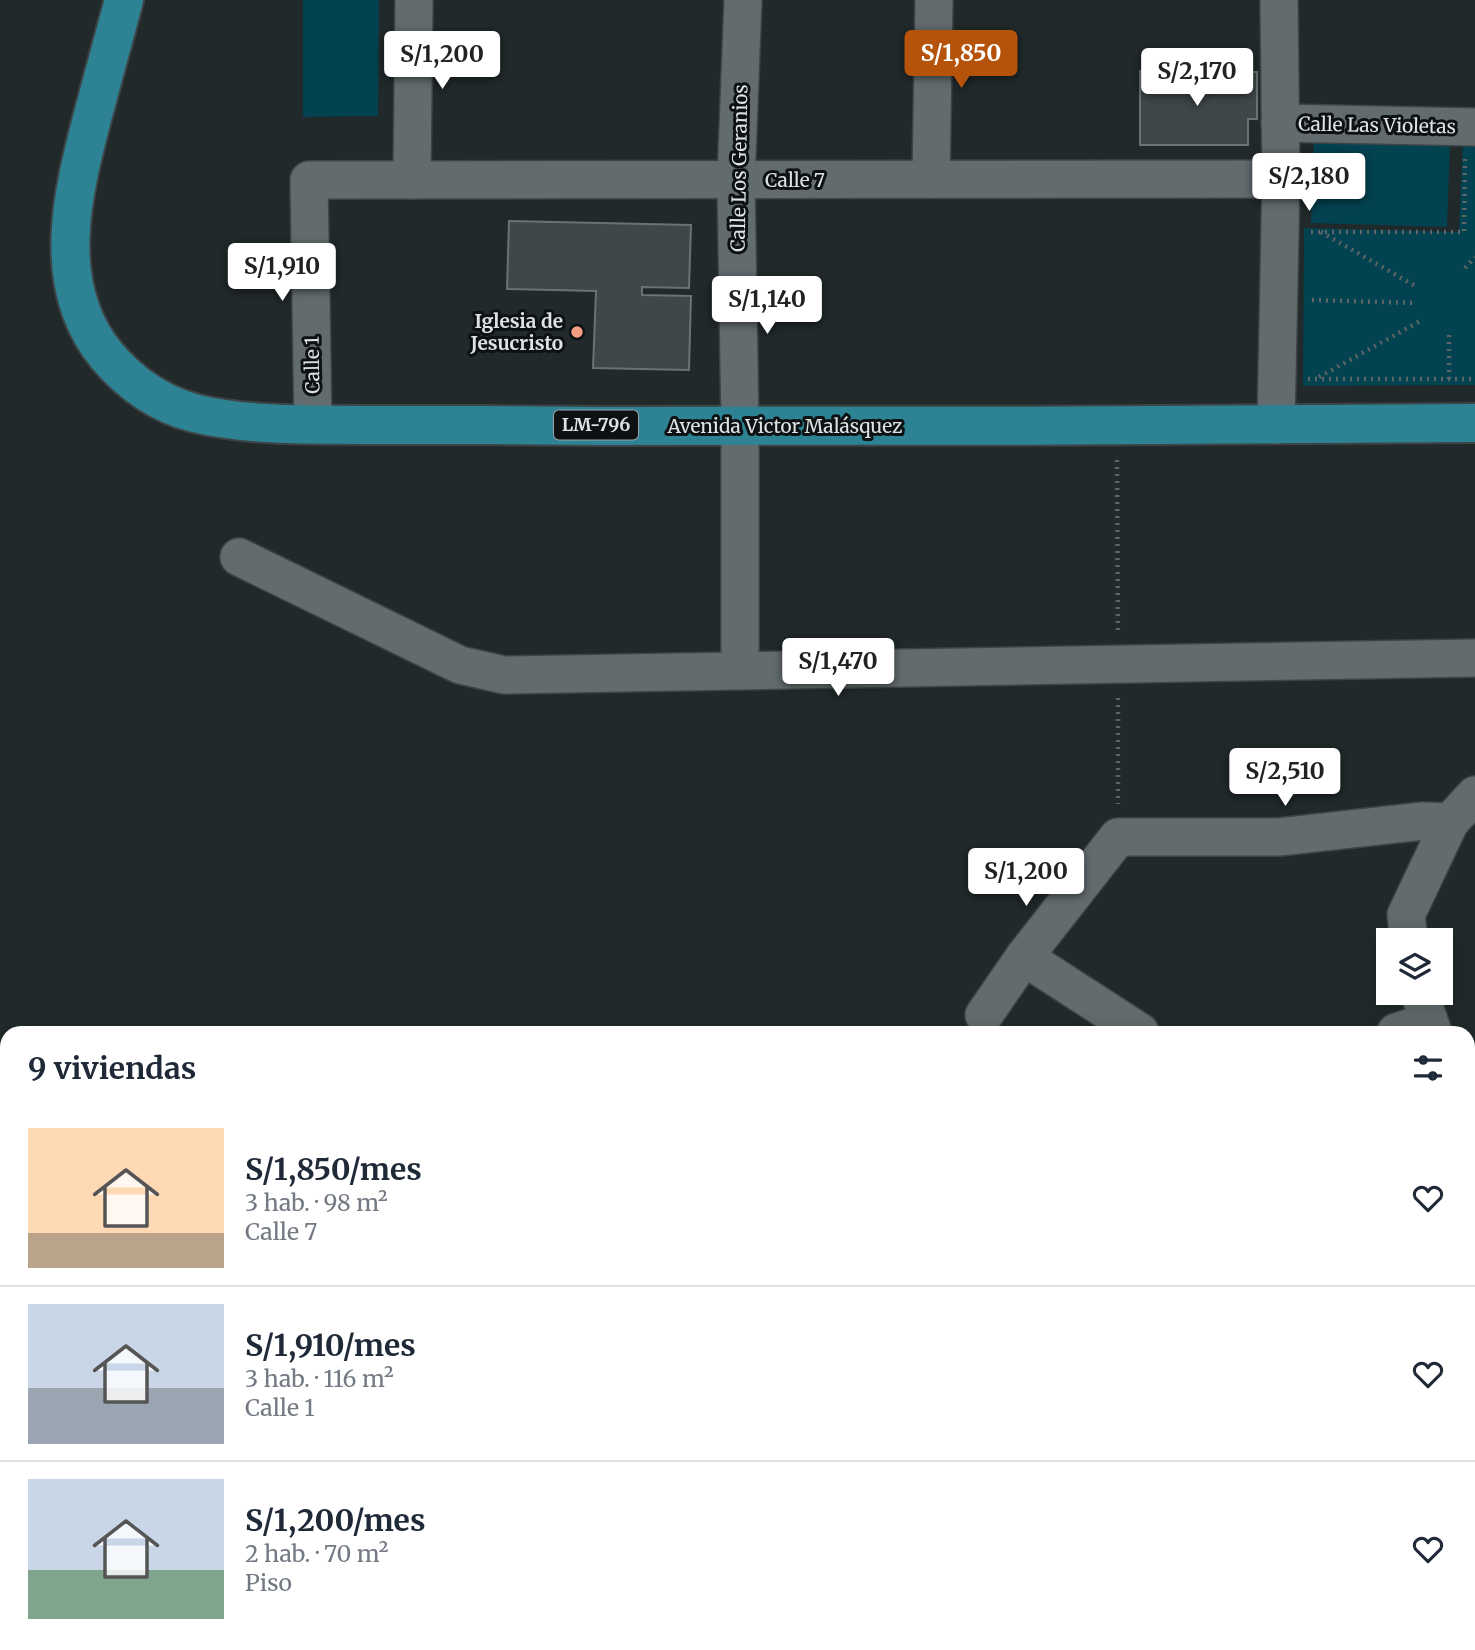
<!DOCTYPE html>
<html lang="es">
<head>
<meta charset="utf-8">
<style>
	:root { --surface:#fff; --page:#f2f2f3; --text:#1f2937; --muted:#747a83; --line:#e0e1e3; --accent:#b45309 }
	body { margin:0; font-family:Merriweather,serif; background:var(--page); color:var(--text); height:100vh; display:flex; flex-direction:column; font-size:26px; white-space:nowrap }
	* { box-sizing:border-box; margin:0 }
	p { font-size:23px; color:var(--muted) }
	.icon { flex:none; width:38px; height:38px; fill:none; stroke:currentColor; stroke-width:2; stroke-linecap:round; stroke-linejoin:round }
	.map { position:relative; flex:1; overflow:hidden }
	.panel { position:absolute; left:0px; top:1026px; width:1475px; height:625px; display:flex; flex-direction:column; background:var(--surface); border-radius:21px 21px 0 0; box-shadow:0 4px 18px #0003 }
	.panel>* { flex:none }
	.fabs { position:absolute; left:1376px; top:928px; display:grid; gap:14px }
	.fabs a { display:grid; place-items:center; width:77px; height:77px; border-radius:0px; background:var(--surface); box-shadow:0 4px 18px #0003; font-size:35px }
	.price { position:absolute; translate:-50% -60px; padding:0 16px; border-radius:7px; background:#fff; color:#222; font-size:23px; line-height:46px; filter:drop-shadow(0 2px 4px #0008) }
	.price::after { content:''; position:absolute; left:50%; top:42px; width:21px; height:16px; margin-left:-10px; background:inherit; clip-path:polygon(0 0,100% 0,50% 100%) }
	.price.current { background:var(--accent); color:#fff }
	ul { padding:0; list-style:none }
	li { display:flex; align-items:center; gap:21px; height:175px; padding:0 28px }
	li+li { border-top:2px solid var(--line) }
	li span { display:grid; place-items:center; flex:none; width:196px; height:140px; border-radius:0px; color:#555 }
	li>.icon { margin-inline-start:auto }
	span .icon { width:84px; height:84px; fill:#fffc; stroke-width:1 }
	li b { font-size:30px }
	h2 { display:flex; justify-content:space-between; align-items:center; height:84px; padding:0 28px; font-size:30px }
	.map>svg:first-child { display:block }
	.green { fill:#034250 }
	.building { fill:#3e474a; stroke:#697375; stroke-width:2 }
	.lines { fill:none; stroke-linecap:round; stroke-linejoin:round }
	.minor-casing { stroke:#3d4446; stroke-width:40 }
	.major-casing { stroke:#3d4446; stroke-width:42 }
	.path { stroke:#5e6567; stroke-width:4.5; stroke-dasharray:2 5; stroke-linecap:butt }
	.minor { stroke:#626b6e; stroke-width:37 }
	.major { stroke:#2d8294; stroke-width:38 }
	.poi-dot { fill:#f39f86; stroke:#0d1112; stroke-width:2.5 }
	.labels { text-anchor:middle; stroke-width:6; stroke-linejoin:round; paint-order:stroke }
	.shield { fill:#0d1112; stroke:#9fa3a5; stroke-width:2 }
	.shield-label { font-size:18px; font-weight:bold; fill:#dde2e4 }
	.street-label { font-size:19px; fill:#dde2e4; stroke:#0d1112 }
	.poi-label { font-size:19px; font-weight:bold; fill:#dde2e4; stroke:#0d1112; text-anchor:end }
</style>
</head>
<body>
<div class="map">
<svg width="1475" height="1650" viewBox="0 0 1475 1650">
	<rect width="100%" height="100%" fill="#21292b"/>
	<g class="green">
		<path d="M303,0h76l-1,116 -75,1z"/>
		<path d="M1463,138l12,1v246l-172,1 1,-158 155,4z"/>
		<path d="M1314,139l136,4 -3,84 -136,-4z"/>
	</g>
	<g class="building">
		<path d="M1140,71l117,1v47h-9v26h-108z"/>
		<path d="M509,221l182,4 -2,63 -47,-1v8l49,1 -2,74 -96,-2 3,-77 -89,-2z"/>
	</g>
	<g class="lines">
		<g class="minor-casing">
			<g id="minor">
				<path d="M1280,123l195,4"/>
				<path d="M931,179l3,-179"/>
				<path d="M412,180l2,-180"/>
				<path d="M313,424l-4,-244 972,-1"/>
				<path d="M1276,425l5,-246 -2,-179"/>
				<path d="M239,557l221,108 44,10 971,-17"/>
				<path d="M740,671v-245l-4,-246 7,-180"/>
				<path d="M1409,940l-3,-25 44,-93 25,-27"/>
				<path d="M1024,957l116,75"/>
				<path d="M1419,992l14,40"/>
				<path d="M984,1015l40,-58 94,-120h161l144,-16 27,1"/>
				<path d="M1396,1032l33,-11"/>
				<path d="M1468,1147l7,21"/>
				<path d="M1468,1237l7,-8"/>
				<path d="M1468,1496l7,-9"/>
				<path d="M116,1650v-7"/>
				<path d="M1135,1650l6,-7"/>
				<path d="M1354,1650l5,-7"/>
			</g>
		</g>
		<g class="major-casing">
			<path id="major" d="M124,0c-10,37 -20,74 -30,111 -21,80 -46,174 13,245 23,27 53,48 87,57 57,14 118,11 176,12 77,0 153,0 230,1 292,1 583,-1 875,-3"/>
		</g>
		<g class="path">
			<path d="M1311,232h153l1,-73"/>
			<path d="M1321,232l96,55"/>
			<path d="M1465,268l10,-11"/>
			<path d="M1312,300l104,3"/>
			<path d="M1319,377l103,-57"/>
			<path d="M1308,379h167"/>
			<path d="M1449,379v-46"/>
			<path d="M1117,460l1,173"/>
			<path d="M1118,698v106"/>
		</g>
		<use href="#minor" class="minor"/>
		<use href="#major" class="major"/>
	</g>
	<circle class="poi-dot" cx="577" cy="332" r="7"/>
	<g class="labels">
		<rect class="shield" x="554" y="410.5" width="84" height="29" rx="5"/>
		<g class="shield-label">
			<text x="596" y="431">LM-796</text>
		</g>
		<g class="street-label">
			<text transform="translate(1377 125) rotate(1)" y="7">Calle Las Violetas</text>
			<text transform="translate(739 168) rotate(-89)" y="7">Calle Los Geranios</text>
			<text x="795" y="187">Calle 7</text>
			<text transform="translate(312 365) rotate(-91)" y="7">Calle 1</text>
			<text x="785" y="433">Avenida Victor Malásquez</text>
		</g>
		<g class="poi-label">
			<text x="563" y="328">Iglesia de<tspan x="563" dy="22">Jesucristo</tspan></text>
		</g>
	</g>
</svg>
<div class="fabs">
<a><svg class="icon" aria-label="layers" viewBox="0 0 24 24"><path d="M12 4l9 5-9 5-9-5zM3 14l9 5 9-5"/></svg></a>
</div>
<b class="price current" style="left:961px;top:90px">S/1,850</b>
<b class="price" style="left:442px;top:91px">S/1,200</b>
<b class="price" style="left:1197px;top:108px">S/2,170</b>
<b class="price" style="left:1309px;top:213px">S/2,180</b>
<b class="price" style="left:282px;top:303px">S/1,910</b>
<b class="price" style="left:767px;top:336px">S/1,140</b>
<b class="price" style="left:838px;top:698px">S/1,470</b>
<b class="price" style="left:1285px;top:808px">S/2,510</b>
<b class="price" style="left:1026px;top:908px">S/1,200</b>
<section class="panel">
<h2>9 viviendas<svg class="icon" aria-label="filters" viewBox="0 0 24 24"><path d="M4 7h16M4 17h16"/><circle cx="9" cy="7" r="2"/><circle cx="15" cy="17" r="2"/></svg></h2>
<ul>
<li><span style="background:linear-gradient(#ffd9b3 75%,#b9a48a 0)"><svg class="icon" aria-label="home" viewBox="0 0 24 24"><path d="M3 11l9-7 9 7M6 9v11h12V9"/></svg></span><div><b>S/1,850/mes</b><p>3 hab. · 98 m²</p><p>Calle 7</p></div><svg class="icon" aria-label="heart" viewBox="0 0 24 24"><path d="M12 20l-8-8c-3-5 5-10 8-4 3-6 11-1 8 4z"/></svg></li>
<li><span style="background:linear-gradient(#c9d6e8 60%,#9aa5b1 0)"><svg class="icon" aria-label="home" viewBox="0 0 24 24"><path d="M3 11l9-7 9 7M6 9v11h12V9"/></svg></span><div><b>S/1,910/mes</b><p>3 hab. · 116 m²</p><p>Calle 1</p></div><svg class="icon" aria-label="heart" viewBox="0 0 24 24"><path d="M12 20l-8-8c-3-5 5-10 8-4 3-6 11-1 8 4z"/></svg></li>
<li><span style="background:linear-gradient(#c9d6e8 65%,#7fa58c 0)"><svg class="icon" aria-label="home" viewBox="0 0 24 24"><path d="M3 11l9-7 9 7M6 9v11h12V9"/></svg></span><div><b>S/1,200/mes</b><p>2 hab. · 70 m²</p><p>Piso</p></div><svg class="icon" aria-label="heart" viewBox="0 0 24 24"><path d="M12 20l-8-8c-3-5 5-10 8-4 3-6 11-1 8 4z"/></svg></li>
</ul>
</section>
</div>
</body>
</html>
